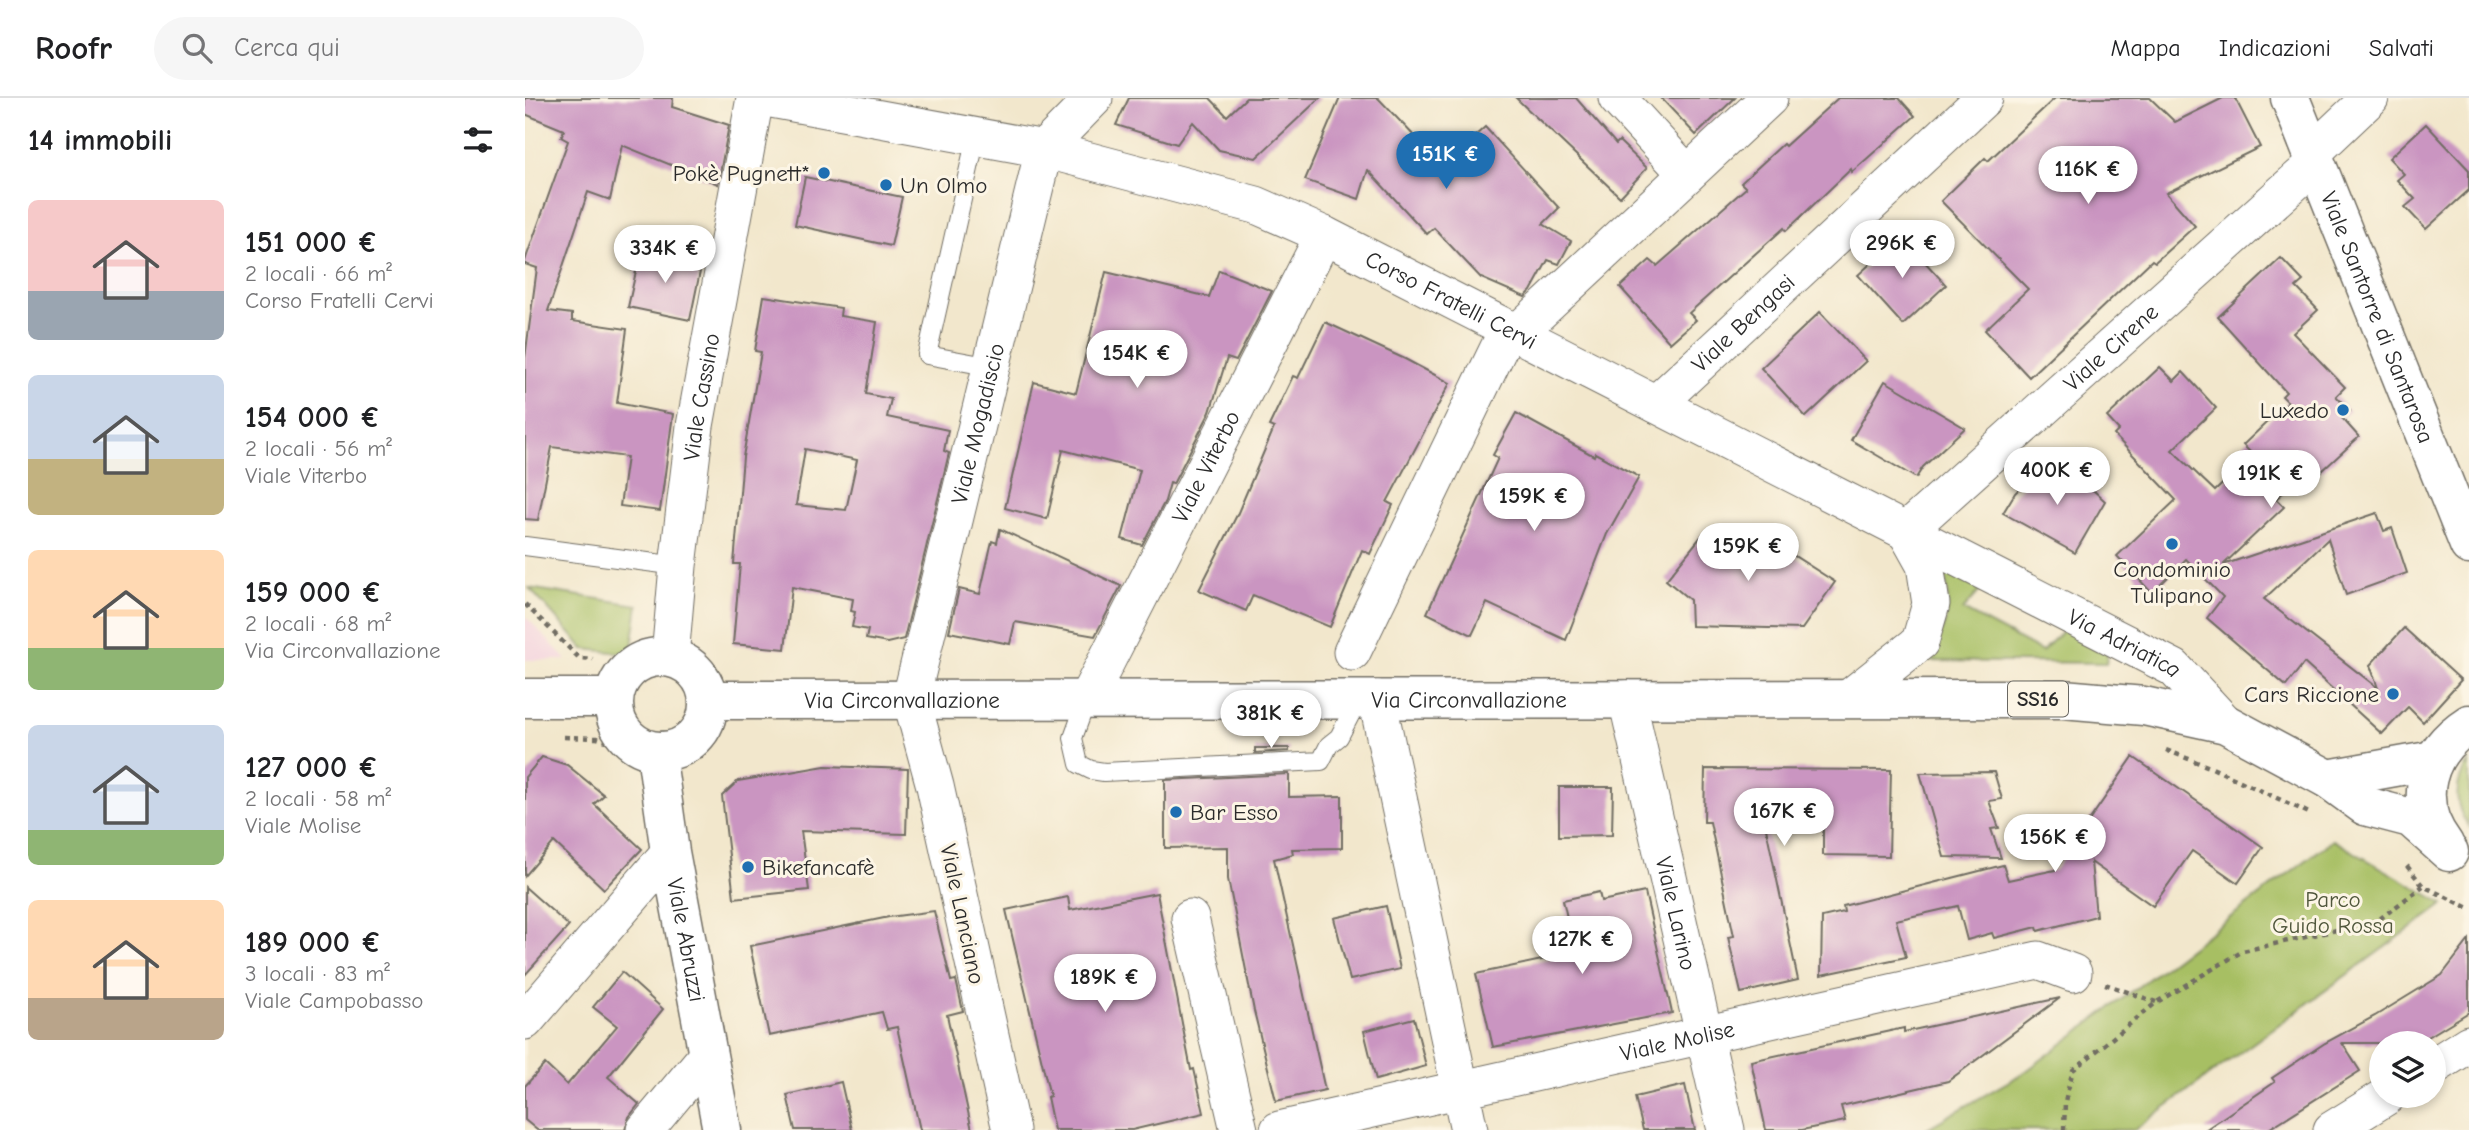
<!DOCTYPE html>
<html lang="it">
<head>
<meta charset="utf-8">
<style>
	:root { --surface:#fff; --page:#f6f6f6; --text:#202124; --muted:#757577; --line:#e0e0e0; --accent:#1f6fb2 }
	body { margin:0; font-family:"Comic Neue",sans-serif; background:var(--page); color:var(--text); height:100vh; display:flex; flex-direction:column; font-size:26px; white-space:nowrap }
	* { box-sizing:border-box; margin:0 }
	p { font-size:23px; color:var(--muted) }
	.icon { flex:none; width:38px; height:38px; fill:none; stroke:currentColor; stroke-width:2; stroke-linecap:round; stroke-linejoin:round }
	.map { position:relative; flex:1; overflow:hidden }
	.drawer { display:flex; flex-direction:column; background:var(--surface); width:525px }
	.drawer>* { flex:none }
	.controls { position:absolute; left:1844px; top:933px; display:grid; gap:14px }
	.controls a { display:grid; place-items:center; width:77px; height:77px; border-radius:50%; background:var(--surface); box-shadow:0 4px 10px #0003; font-size:35px }
	.price { position:absolute; translate:-50% -60px; padding:0 16px; border-radius:24px; background:#fff; color:#222; font-size:23px; line-height:46px; filter:drop-shadow(0 2px 4px #0008) }
	.price::after { content:''; position:absolute; left:50%; top:42px; width:21px; height:16px; margin-left:-10px; background:inherit; clip-path:polygon(0 0,100% 0,50% 100%) }
	.price.selected { background:var(--accent); color:#fff }
	ul { padding:0; list-style:none }
	li { display:flex; align-items:center; gap:21px; height:175px; padding:0 28px }
	li span { display:grid; place-items:center; flex:none; width:196px; height:140px; border-radius:10px; color:#555 }
	li>.icon { margin-inline-start:auto }
	span .icon { width:84px; height:84px; fill:#fffc; stroke-width:1 }
	li b { font-size:30px }
	h2 { display:flex; justify-content:space-between; align-items:center; height:84px; padding:0 28px; font-size:30px }
	header { display:flex; align-items:center; gap:42px; box-sizing:border-box; height:98px; padding:0 35px; background:var(--surface); border-bottom:2px solid var(--line) }
	header strong { font-size:33px }
	nav { display:flex; gap:38px; margin-inline-start:auto; font-size:24px }
	.search { width:490px; height:63px; background:var(--page); display:flex; align-items:center; gap:18px; box-sizing:border-box; padding:0 24px; border-radius:38px; color:var(--muted); font-size:26px }
	main { display:flex; flex:1; min-height:0 }
	.map>svg:first-child { display:block }
	.built { fill:#f3cfde }
	.green { fill:#a7bf64; stroke:#697548; stroke-width:2 }
	.building { fill:#ca95c1; fill-rule:evenodd }
	.lines { fill:none; stroke-linecap:round; stroke-linejoin:round }
	.lane-casing { stroke:#716d63; stroke-width:20 }
	.street-casing { stroke:#716d63; stroke-width:39 }
	.secondary-casing { stroke:#716d63; stroke-width:41 }
	.primary-casing { stroke:#716d63; stroke-width:41 }
	.path { stroke:#716d63; stroke-width:4.5; stroke-dasharray:5 5; stroke-linecap:butt }
	.lane { stroke:#fff; stroke-width:18 }
	.street { stroke:#fff; stroke-width:37 }
	.secondary { stroke:#fff; stroke-width:38 }
	.primary { stroke:#fff; stroke-width:38 }
	.poi-dot { fill:#1f6fb2; stroke:#fcf5e5; stroke-width:2.5 }
	.labels { text-anchor:middle; stroke-width:6; stroke-linejoin:round; paint-order:stroke }
	.shield { fill:#fcf5e5; stroke:#6a6863; stroke-width:2 }
	.shield-label { font-size:21px; font-weight:bold; fill:#2b2b2b }
	.poi-label { font-size:23px; fill:#2b2b2b; stroke:#fcf5e5; text-anchor:end }
	.street-label { font-size:23px; fill:#2b2b2b; stroke:#fcf5e5 }
	.park-label { font-size:23px; fill:#50573c; stroke:#fcf5e5 }
</style>
</head>
<body>
<header>
<strong>Roofr</strong>
<div class="search"><svg class="icon" aria-label="search" viewBox="0 0 24 24"><circle cx="10" cy="10" r="6"/><path d="M15 15l6 6"/></svg>Cerca qui</div>
<nav><a>Mappa</a><a>Indicazioni</a><a>Salvati</a></nav>
</header>
<main>
<section class="drawer">
<h2>14 immobili<svg class="icon" aria-label="filters" viewBox="0 0 24 24"><path d="M4 7h16M4 17h16"/><circle cx="9" cy="7" r="2"/><circle cx="15" cy="17" r="2"/></svg></h2>
<ul>
<li><span style="background:linear-gradient(#f6c9c9 65%,#9aa5b1 0)"><svg class="icon" aria-label="home" viewBox="0 0 24 24"><path d="M3 11l9-7 9 7M6 9v11h12V9"/></svg></span><div><b>151 000 €</b><p>2 locali · 66 m²</p><p>Corso Fratelli Cervi</p></div></li>
<li><span style="background:linear-gradient(#c9d6e8 60%,#c2b280 0)"><svg class="icon" aria-label="home" viewBox="0 0 24 24"><path d="M3 11l9-7 9 7M6 9v11h12V9"/></svg></span><div><b>154 000 €</b><p>2 locali · 56 m²</p><p>Viale Viterbo</p></div></li>
<li><span style="background:linear-gradient(#ffd9b3 70%,#8fb573 0)"><svg class="icon" aria-label="home" viewBox="0 0 24 24"><path d="M3 11l9-7 9 7M6 9v11h12V9"/></svg></span><div><b>159 000 €</b><p>2 locali · 68 m²</p><p>Via Circonvallazione</p></div></li>
<li><span style="background:linear-gradient(#c9d6e8 75%,#8fb573 0)"><svg class="icon" aria-label="home" viewBox="0 0 24 24"><path d="M3 11l9-7 9 7M6 9v11h12V9"/></svg></span><div><b>127 000 €</b><p>2 locali · 58 m²</p><p>Viale Molise</p></div></li>
<li><span style="background:linear-gradient(#ffd9b3 70%,#b9a48a 0)"><svg class="icon" aria-label="home" viewBox="0 0 24 24"><path d="M3 11l9-7 9 7M6 9v11h12V9"/></svg></span><div><b>189 000 €</b><p>3 locali · 83 m²</p><p>Viale Campobasso</p></div></li>
</ul>
</section>
<div class="map">
<svg width="1944" height="1032" viewBox="0 0 1944 1032">
	<rect width="100%" height="100%" fill="#fcf5e5"/>
	<filter id="ink" filterUnits="userSpaceOnUse"><feTurbulence type="fractalNoise" baseFrequency=".0143" numOctaves="2"/><feDisplacementMap in="SourceGraphic" scale="14" xChannelSelector="R" yChannelSelector="G"/><feConvolveMatrix kernelMatrix="1 2 1 2 8 2 1 2 1" color-interpolation-filters="sRGB"/></filter>
	<filter id="wash" filterUnits="userSpaceOnUse"><feTurbulence type="fractalNoise" baseFrequency=".00686" numOctaves="4" result="noise"/><feDisplacementMap in="SourceGraphic" scale="28" xChannelSelector="R" yChannelSelector="G"/><feGaussianBlur stdDeviation="1.57" result="paint"/><feColorMatrix in="noise" values="0 0 0 0 0 0 0 0 0 0 0 0 0 0 0 0 0 1.4 0 .05"/><feComposite in="paint" operator="in"/></filter>
	<g filter="url(#wash)">
		<rect width="100%" height="100%" fill="#f2e7cc"/>
		<path class="built" d="M0,518l42,44h-42z"/>
		<g class="green">
			<path d="M1417,467l42,21 -21,24 79,42 22,-23 44,23 -2,11 -181,-2c23,-33 29,-56 17,-96z"/>
			<path d="M4,490l109,17 -7,49 -47,-5z"/>
			<path d="M1944,663v66c-16,-22 -15,-44 0,-66z"/>
			<path d="M1808,742l111,64 -310,226h-210l101,-58z"/>
		</g>
		<g id="blocks">
			<g class="building">
				<path d="M0,0h148l-1,9 57,18 -11,59 -96,-39 -12,55 -22,-8 -40,119 24,3v7l55,8 -10,74 56,11 -13,97 -40,-5 7,-49 -75,-10 -14,73 -13,-1v-161l12,-90 -12,-4v-3l43,-120 -7,-4 3,-7 -39,-16z"/>
				<path d="M604,0h81l17,18 19,-18h74l-64,60 -37,-8 -26,-28 -16,22 -61,-19z"/>
				<path d="M815,0h38l60,63 20,-19 5,5 22,-20 74,81 -16,16 28,17 -12,23 -11,-4 -17,31 -6,6 -44,-19 -47,-50 -7,6 -59,-64 -9,29 -54,-19z"/>
				<path d="M991,0h60l40,46 3,-3 28,27 -27,29z"/>
				<path d="M1136,0h74l-39,37z"/>
				<path d="M1313,0h61l16,18 -63,56 -1,-3 -65,62 -2,-3 -95,85 7,7 -26,23 -50,-56 30,-27 7,6 89,-78 -5,-5 42,-39 2,2z"/>
				<path d="M1530,0h95l25,24 48,-24h12l25,49 -94,46 29,33 -40,36 -3,-2 -123,117 -44,-47 43,-41 -87,-88 44,-43 3,3z"/>
				<path d="M1901,26l43,46v20l-43,39 -21,-22 10,-8 -18,-19 7,-6 -15,-16z"/>
				<path d="M280,79l97,20 -11,49 -96,-21z"/>
				<path d="M1376,138l45,49 -43,40 -45,-50z"/>
				<path d="M116,151l61,13 -12,58 -62,-13z"/>
				<path d="M1756,160l22,23 -7,6 22,23 -25,23 52,54 -9,9 14,15 -8,7 17,19 -37,34 -7,-8 -39,36 8,8 -61,58 154,-52 7,18 8,-3 15,45 -61,22 -18,-56 -64,60 114,89 -8,-23 34,-37 57,52 -38,42 -15,-15 -26,27 -78,-71 -18,23 -79,-68 16,-21 -37,-38 -34,34 -35,-37 59,-56 -62,-65 5,-5 -12,-13 53,-50 14,14 9,-9 33,36 -44,42 43,41 38,-36 -10,-10 45,-43 -6,-6 4,-4 -68,-75z"/>
				<path d="M694,172l53,21 -36,70 -9,-3 -17,54 -37,72 -3,-1 -5,18 -23,44 -20,-6 18,-69 -77,-20 -16,69 -42,-11 29,-126 42,11 30,-121 103,25z"/>
				<path d="M239,198l77,12 -1,8 37,6 -11,72 25,5 -4,18 61,13 -4,21 5,2 -45,186 -17,4 -21,-4 2,-9 -16,-3 3,-15 -4,-1 2,-12 -61,-12 -7,62 -52,-5 7,-80h-6l9,-107 18,-105 -6,-1zM280,351l52,11 -11,50 -50,-5z"/>
				<path d="M1295,214l46,49 -60,56 -45,-49z"/>
				<path d="M800,224l80,37 45,24 -63,119 6,3 -23,49 -8,-4 -32,77 -77,-32 -7,16 -47,-21 38,-75 37,-87 -5,-2 24,-50 5,2z"/>
				<path d="M1360,283l80,47 -42,39 -7,11 -65,-38z"/>
				<path d="M991,315l78,43 1,-3 44,24 -32,57 -41,106 -79,-37 -15,32 -45,-22 71,-155 -5,-3z"/>
				<path d="M1526,363l29,17 25,23 -30,52 -72,-40 12,-20 15,-15 9,5z"/>
				<path d="M1202,427l42,4 -1,10 67,43 -33,47 -111,-3 -1,-26 -24,-20 37,-46 20,12z"/>
				<path d="M475,431l121,57 -26,50 -80,-14 -5,22 -61,-12 10,-43 21,5 12,-53 5,2z"/>
				<path d="M730,650h34v3l-34,2z"/>
				<path d="M17,659l25,8 37,30 -10,9 48,45 -38,40 -50,-47 -29,34v-99z"/>
				<path d="M1608,659l130,90 -25,36 -46,-32 -39,55 -62,-44 5,54 -58,15 -1,-4 -43,11 -2,-5 -25,7 -9,-34 -62,14 10,37 -85,18 1,-58 22,-5 -1,-6 160,-41 5,15 47,-10z"/>
				<path d="M300,668l83,3 -2,65 -105,-3 8,59 -75,8 -12,-102 16,-15z"/>
				<path d="M1180,671l186,1 -2,86 -66,-1v-32h-58l33,157 -57,13 -13,-56 6,-1 -24,-114h-6z"/>
				<path d="M1469,674l8,27 -13,2 10,27 -8,1 10,29 -57,-1 -24,-84z"/>
				<path d="M764,676v23l53,-1v52l-50,1 1,5 -19,5 51,231 -49,11 -22,-90 -26,-132v-32l-63,1v-68z"/>
				<path d="M1034,689h54l-1,48 -53,1z"/>
				<path d="M0,789l44,39 -44,49z"/>
				<path d="M1074,794l2,9 44,-9 27,121 -179,34 -17,-73 99,-21 -12,-53z"/>
				<path d="M632,795l34,177 3,-1 10,44 -72,17h-78l-7,-33 3,-1 -44,-186 62,-13 2,13z"/>
				<path d="M861,808l14,63 -50,11 -16,-62z"/>
				<path d="M409,813l17,70 5,-1 7,31 -16,4 25,115h-52l-23,-103 -10,2 -5,-17 -113,24 -19,-90 139,-29z"/>
				<path d="M1944,842v72l-51,31h-76l18,28 -93,59h-62l70,-48 -3,-4 53,-35 50,-27 67,-41z"/>
				<path d="M97,874l41,37 -55,68 31,27 -10,13 -4,13h-88l-12,-10v-34l20,-22 22,21 50,-59 -24,-19z"/>
				<path d="M1535,900l-112,83 -107,25 4,15 -43,9h-36l-15,-69 153,-33v4z"/>
				<path d="M889,920l12,48 -50,14 -12,-49z"/>
				<path d="M316,984l11,48h-57l-8,-35z"/>
				<path d="M1160,987l10,45h-52l-8,-33z"/>
			</g>
		</g>
	</g>
	<g filter="url(#ink)">
		<use href="#blocks" fill-opacity="0" stroke="#716d63" stroke-width="2"/>
		<g class="lines">
			<g class="lane-casing">
				<g id="lane">
					<path d="M451,39l-49,218 65,12"/>
					<path d="M0,448l153,20"/>
					<path d="M562,601l-14,39 6,26 12,6 13,2 217,-11 8,-16 10,-8 19,-37"/>
				</g>
			</g>
			<g class="street-casing">
				<g id="street">
					<path id="s1" d="M241,0l278,51 212,56 68,30 850,433 52,56"/>
					<path d="M1092,0l70,76"/>
					<path d="M1787,55l58,-55"/>
					<path d="M992,235l252,-235"/>
					<path id="s2" d="M1131,306l328,-306"/>
					<path id="s3" d="M1381,433l410,-368"/>
					<path d="M827,554l156,-323"/>
					<path id="s4" d="M145,559l8,-91 17,-140 60,-328"/>
					<path id="s5" d="M562,601l237,-464"/>
					<path d="M852,601l92,431"/>
					<path id="s6" d="M1102,601l99,431"/>
					<path d="M1323,601l72,-57 11,-38 -6,-39 -19,-34"/>
					<path d="M665,820l49,212"/>
					<path d="M0,923l145,-169"/>
					<path d="M1909,968l35,-22"/>
					<path d="M120,1032l61,-73"/>
					<path id="s7" d="M486,1032l-76,-344 -24,-88 133,-549 50,-51"/>
					<path id="s8" d="M754,1032l759,-170 35,13"/>
					<path d="M1807,1032l55,-34"/>
				</g>
			</g>
			<g class="secondary-casing">
				<g id="secondary">
					<path id="s9" d="M1765,0l179,447"/>
					<path id="s10" d="M138,653l-5,16 12,85 52,278"/>
				</g>
			</g>
			<g class="primary-casing">
				<g id="primary">
					<circle cx="136" cy="606" r="47"/>
					<path d="M0,600h80l8,2"/>
					<path id="s11" d="M183,602l1355,-1 81,7 82,18 102,55 37,27 46,12 38,34"/>
					<path d="M1803,681l106,-19"/>
					<path d="M1919,746c-33,-43 -19,-92 25,-120"/>
				</g>
			</g>
			<g class="path">
				<path d="M0,506l54,54 14,1"/>
				<path d="M39,639l33,1 25,8 3,5"/>
				<path d="M1641,652l46,18 97,45"/>
				<path d="M175,660l16,-19h4"/>
				<path d="M1882,768l16,20 46,22"/>
				<path d="M1580,886l51,18"/>
				<path d="M1539,1032l1,-29 8,-31 84,-68 86,-51 134,-30 46,-35"/>
			</g>
			<use href="#lane" class="lane"/>
			<use href="#street" class="street"/>
			<use href="#secondary" class="secondary"/>
			<use href="#primary" class="primary"/>
		</g>
	</g>
	<g class="poi-dot">
		<circle cx="299" cy="75" r="7"/>
		<circle cx="361" cy="87" r="7"/>
		<circle cx="1818" cy="312" r="7"/>
		<circle cx="1647" cy="446" r="7"/>
		<circle cx="1868" cy="596" r="7"/>
		<circle cx="651" cy="714" r="7"/>
		<circle cx="223" cy="769" r="7"/>
	</g>
	<g class="labels">
		<rect class="shield" x="1483" y="583.5" width="60" height="35" rx="5"/>
		<g class="shield-label">
			<text x="1513" y="608">SS16</text>
		</g>
		<g class="poi-label">
			<text x="285" y="83">Pokè Pugnett*</text>
			<text x="375" y="95" text-anchor="start">Un Olmo</text>
			<text x="1804" y="320">Luxedo</text>
			<text x="1647" y="479" text-anchor="middle">Condominio<tspan x="1647" dy="26">Tulipano</tspan></text>
			<text x="1854" y="604">Cars Riccione</text>
			<text x="665" y="722" text-anchor="start">Bar Esso</text>
			<text x="237" y="777" text-anchor="start">Bikefancafè</text>
		</g>
		<g class="street-label">
			<text dy="8" stroke="none"><textPath href="#s1" startOffset="719">Corso Fratelli Cervi</textPath></text>
			<text dy="8" stroke="none"><textPath href="#s9" startOffset="236">Viale Santorre di Santarosa</textPath></text>
			<text dy="8" stroke="none"><textPath href="#s2" startOffset="119">Viale Bengasi</textPath></text>
			<text dy="8" stroke="none"><textPath href="#s3" startOffset="275">Viale Cirene</textPath></text>
			<text dy="8" stroke="none"><textPath href="#s4" startOffset="262">Viale Cassino</textPath></text>
			<text dy="8" stroke="none"><textPath href="#s7" startOffset="726">Viale Mogadiscio</textPath></text>
			<text dy="8" stroke="none"><textPath href="#s5" startOffset="261">Viale Viterbo</textPath></text>
			<text dy="8" stroke="none"><textPath href="#s1" startOffset="1475">Via Adriatica</textPath></text>
			<text dy="8" stroke="none"><textPath href="#s11" startOffset="194">Via Circonvallazione</textPath></text>
			<text dy="8" stroke="none"><textPath href="#s11" startOffset="761">Via Circonvallazione</textPath></text>
			<text transform="translate(438 816) rotate(78)" y="8">Viale Lanciano</text>
			<text dy="8" stroke="none"><textPath href="#s6" startOffset="220">Viale Larino</textPath></text>
			<text dy="8" stroke="none"><textPath href="#s10" startOffset="192">Viale Abruzzi</textPath></text>
			<text dy="8" stroke="none"><textPath href="#s8" startOffset="408">Viale Molise</textPath></text>
		</g>
		<g class="park-label">
			<text x="1808" y="809">Parco<tspan x="1808" dy="26">Guido Rossa</tspan></text>
		</g>
	</g>
</svg>
<div class="controls">
<a><svg class="icon" aria-label="layers" viewBox="0 0 24 24"><path d="M12 4l9 5-9 5-9-5zM3 14l9 5 9-5"/></svg></a>
</div>
<b class="price selected" style="left:921px;top:93px">151K €</b>
<b class="price" style="left:1563px;top:108px">116K €</b>
<b class="price" style="left:1377px;top:182px">296K €</b>
<b class="price" style="left:140px;top:187px">334K €</b>
<b class="price" style="left:612px;top:292px">154K €</b>
<b class="price" style="left:1532px;top:409px">400K €</b>
<b class="price" style="left:1746px;top:412px">191K €</b>
<b class="price" style="left:1009px;top:435px">159K €</b>
<b class="price" style="left:1223px;top:485px">159K €</b>
<b class="price" style="left:746px;top:652px">381K €</b>
<b class="price" style="left:1259px;top:750px">167K €</b>
<b class="price" style="left:1530px;top:776px">156K €</b>
<b class="price" style="left:1057px;top:878px">127K €</b>
<b class="price" style="left:580px;top:916px">189K €</b>
</div>
</main>
</body>
</html>
